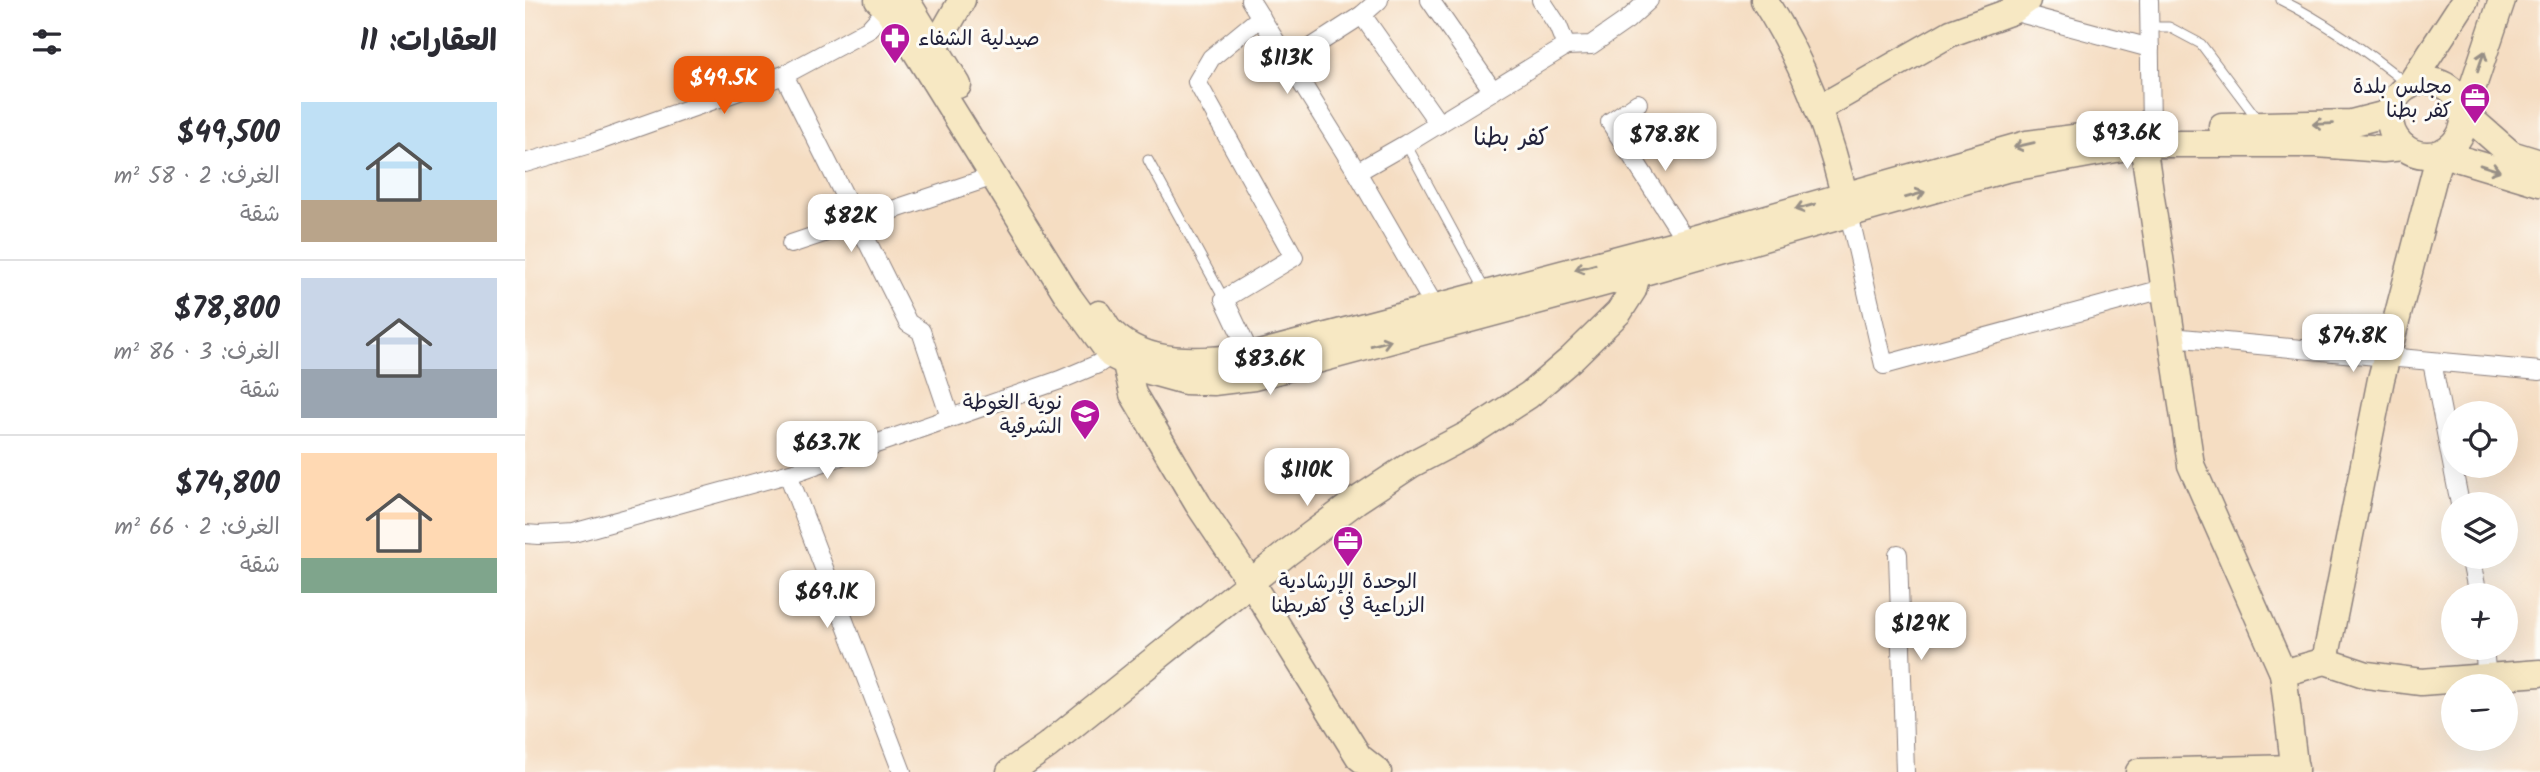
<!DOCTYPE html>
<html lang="ar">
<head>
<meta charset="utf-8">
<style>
	:root { --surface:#fff; --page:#f2f2f3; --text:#2b2b33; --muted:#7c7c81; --line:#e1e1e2; --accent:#ea580c }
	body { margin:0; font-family:Kalam,"Playpen Sans Arabic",sans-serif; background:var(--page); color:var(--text); direction:rtl; height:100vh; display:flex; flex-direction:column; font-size:26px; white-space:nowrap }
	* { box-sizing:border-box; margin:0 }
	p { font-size:23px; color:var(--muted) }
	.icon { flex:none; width:38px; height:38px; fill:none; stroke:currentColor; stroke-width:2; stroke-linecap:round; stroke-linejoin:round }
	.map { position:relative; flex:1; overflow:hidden; direction:ltr }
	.details { display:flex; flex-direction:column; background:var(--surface); width:525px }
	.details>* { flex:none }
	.fabs { position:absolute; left:1916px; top:401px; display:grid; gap:14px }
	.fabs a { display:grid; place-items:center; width:77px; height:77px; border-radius:50%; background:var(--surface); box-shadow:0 7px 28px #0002; font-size:35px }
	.price { position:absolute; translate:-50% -60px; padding:0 16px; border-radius:14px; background:#fff; color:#222; font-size:23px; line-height:46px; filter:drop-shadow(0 2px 4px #0008) }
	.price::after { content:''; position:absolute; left:50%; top:42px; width:21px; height:16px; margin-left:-10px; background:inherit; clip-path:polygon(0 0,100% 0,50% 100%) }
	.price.on { background:var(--accent); color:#fff }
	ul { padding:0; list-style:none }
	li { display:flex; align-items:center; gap:21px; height:175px; padding:0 28px }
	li+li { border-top:2px solid var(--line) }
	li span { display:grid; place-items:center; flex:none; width:196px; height:140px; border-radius:0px; color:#555 }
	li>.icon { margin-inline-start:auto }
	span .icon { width:84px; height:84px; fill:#fffc; stroke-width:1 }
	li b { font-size:30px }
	h2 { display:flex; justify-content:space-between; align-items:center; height:84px; padding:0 28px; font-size:30px }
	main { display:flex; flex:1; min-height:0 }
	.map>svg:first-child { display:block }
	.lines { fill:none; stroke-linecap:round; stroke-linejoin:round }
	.lane-casing { stroke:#8c807e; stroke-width:11 }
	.street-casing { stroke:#8c807e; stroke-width:20 }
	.secondary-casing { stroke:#8c807e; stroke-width:29 }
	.lane { stroke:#fff; stroke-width:9 }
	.street { stroke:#fff; stroke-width:18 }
	.secondary { stroke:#f7e8c3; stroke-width:26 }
	.oneway { stroke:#978f86 }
	.labels { text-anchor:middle; stroke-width:6; stroke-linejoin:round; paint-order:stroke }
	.poi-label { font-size:21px; fill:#22223b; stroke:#fdfcf7; text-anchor:end }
	.quarter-label { font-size:24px; fill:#22223b; stroke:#fdfcf7 }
</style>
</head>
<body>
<main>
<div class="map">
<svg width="2015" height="772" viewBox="0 0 2015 772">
	<rect width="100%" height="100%" fill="#fdfcf7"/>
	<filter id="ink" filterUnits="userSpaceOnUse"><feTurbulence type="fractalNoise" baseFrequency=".0143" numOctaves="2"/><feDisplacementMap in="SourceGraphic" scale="14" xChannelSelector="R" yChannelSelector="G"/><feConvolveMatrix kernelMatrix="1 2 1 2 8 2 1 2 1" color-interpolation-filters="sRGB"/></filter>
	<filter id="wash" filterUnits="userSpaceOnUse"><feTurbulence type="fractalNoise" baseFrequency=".00686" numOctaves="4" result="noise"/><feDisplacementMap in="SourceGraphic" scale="28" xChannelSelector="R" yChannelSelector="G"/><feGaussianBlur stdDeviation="1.57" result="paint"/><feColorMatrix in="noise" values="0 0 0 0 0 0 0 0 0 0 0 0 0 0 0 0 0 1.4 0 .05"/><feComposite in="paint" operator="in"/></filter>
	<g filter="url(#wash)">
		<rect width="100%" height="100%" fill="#f5ddc2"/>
	</g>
	<g filter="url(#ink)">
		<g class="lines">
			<g class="lane-casing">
				<g id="lane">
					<path d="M1756,0c46,23 87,52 127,85"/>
					<path d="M1624,27h20l32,17 58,77"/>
					<path d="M881,144l80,148"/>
					<path d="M623,160l76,139"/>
				</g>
			</g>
			<g class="street-casing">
				<g id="street">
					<path d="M725,0l107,172 78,135"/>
					<path d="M905,0l63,91"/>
					<path d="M1016,0l17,26 8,20"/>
					<path d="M1624,0l2,128"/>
					<path d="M1487,11l138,37"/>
					<path d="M837,15l77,109"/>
					<path d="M764,62l73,-47 17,-15"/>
					<path d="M259,75l124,248 13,8 29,86"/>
					<path d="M1113,103l-28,19 76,119"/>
					<path d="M0,163l68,-20 191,-68 84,-45 19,-21"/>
					<path d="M832,172l49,-28 160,-98 25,-1 36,-25 22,-20"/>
					<path d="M1324,214l35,151 279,-76"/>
					<path d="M266,244l203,-68"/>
					<path d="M1646,337l369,34"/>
					<path d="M726,356l-27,-57 70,-42 -97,-175 14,-24 50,-41"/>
					<path d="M1907,362l28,142"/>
					<path d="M263,474l114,298"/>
					<path d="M0,534l14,1 34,-2 225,-62 262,-91 38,-16 13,-9"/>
					<path d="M1373,554l7,218"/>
					<path d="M1945,556l8,39"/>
					<path d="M1959,648l3,31"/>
				</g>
			</g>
			<g class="secondary-casing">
				<g id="secondary">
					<path d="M353,0l9,9 15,20 166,267 43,59 27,13 47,13 28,1 41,-5 383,-103 369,-105 137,-25h174l66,5 21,-2"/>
					<path d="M381,0l52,85"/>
					<path d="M1239,0c41,64 68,138 84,212"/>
					<path d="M1977,0l-38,113 47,41 29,9"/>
					<path d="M410,47l27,-47"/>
					<circle cx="1902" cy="118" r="37"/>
					<path d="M1884,86l56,-86"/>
					<path d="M1293,109l133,-76 61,-22 15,-11"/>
					<path d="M1697,126l129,-3 39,-10"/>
					<path d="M1625,129l-7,15 48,321 92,208 12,99"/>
					<path d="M574,314c4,6 7,14 12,18 37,37 94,29 140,24l435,-115 341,-97 94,-12"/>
					<path d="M601,364l7,30 65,110 53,79 108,174 19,15"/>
					<path d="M1800,661l56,-282 59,-226 100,30"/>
					<path d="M1758,673l42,-12 42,14 54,7 119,-9"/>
					<path d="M485,772l37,-26 240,-193 69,-52 56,-37 57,-30 60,-39 42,-36 48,-47 14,-22 4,-16"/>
					<path d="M1614,772l156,-4"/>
				</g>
			</g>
			<use href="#lane" class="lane"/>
			<use href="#street" class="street"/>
			<use href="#secondary" class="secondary"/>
		</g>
		<defs><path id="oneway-shaft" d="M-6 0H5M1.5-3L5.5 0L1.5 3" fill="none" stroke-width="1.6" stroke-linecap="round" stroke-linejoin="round" transform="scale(1.75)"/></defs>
		<g class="oneway">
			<use href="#oneway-shaft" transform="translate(1956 61) rotate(-71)"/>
			<use href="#oneway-shaft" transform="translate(1798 124) rotate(178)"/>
			<use href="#oneway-shaft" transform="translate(1499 145) rotate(167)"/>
			<use href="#oneway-shaft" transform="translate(1965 168) rotate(17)"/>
			<use href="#oneway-shaft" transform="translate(1390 195) rotate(-16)"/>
			<use href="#oneway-shaft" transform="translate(1280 207) rotate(164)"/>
			<use href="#oneway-shaft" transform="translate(1060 267) rotate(165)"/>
			<use href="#oneway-shaft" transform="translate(856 343) rotate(-15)"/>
		</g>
	</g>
	<defs>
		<g id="pharmacy-pin" transform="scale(1.575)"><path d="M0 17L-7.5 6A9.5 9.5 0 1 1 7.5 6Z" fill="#b5179e" stroke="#fdfcf7"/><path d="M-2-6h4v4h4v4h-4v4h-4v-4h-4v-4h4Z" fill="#fff"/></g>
		<g id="office-pin" transform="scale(1.575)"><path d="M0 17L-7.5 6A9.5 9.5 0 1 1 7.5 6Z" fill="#b5179e" stroke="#fdfcf7"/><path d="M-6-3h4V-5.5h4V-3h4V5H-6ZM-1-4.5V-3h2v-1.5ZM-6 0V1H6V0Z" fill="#fff"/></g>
		<g id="school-pin" transform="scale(1.575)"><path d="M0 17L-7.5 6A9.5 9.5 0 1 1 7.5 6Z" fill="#b5179e" stroke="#fdfcf7"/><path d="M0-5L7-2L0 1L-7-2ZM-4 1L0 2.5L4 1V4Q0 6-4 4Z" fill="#fff"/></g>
	</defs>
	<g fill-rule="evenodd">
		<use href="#pharmacy-pin" x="370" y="38"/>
		<use href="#office-pin" x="1950" y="98"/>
		<use href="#school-pin" x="560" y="414"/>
		<use href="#office-pin" x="823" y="541"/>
	</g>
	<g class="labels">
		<g class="poi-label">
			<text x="393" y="45" text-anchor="start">صيدلية الشفاء</text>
			<text x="1927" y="93">مجلس بلدة<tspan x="1927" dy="24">كفر بطنا</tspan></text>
			<text x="537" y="409">نوية الغوطة<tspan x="537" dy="24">الشرقية</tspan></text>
			<text x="823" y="588" text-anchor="middle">الوحدة الإرشادية<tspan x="823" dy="24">الزراعية في كفربطنا</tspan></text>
		</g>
		<g class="quarter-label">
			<text x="986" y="145">كفر بطنا</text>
		</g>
	</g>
</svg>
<div class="fabs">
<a><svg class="icon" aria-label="locate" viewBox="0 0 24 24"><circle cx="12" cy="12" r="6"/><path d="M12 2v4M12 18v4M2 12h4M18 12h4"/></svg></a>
<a><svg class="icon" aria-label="layers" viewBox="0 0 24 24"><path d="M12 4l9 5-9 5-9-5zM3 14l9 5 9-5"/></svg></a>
<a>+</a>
<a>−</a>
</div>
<b class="price" style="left:762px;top:96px">$113K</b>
<b class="price on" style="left:199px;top:116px">$49.5K</b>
<b class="price" style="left:1602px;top:171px">$93.6K</b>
<b class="price" style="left:1140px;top:173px">$78.8K</b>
<b class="price" style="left:326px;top:254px">$82K</b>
<b class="price" style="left:1828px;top:374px">$74.8K</b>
<b class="price" style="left:745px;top:397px">$83.6K</b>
<b class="price" style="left:302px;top:481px">$63.7K</b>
<b class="price" style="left:782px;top:508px">$110K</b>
<b class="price" style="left:302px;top:630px">$69.1K</b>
<b class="price" style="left:1396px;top:662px">$129K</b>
</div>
<section class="details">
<h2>العقارات: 11<svg class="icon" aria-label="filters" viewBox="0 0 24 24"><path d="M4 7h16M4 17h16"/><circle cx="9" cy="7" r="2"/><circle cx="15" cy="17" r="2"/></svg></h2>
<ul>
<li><span style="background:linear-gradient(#bfe0f5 70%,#b9a48a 0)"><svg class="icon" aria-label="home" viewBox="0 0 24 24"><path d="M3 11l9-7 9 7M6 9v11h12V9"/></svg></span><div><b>$49,500</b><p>الغرف: 2 · 58 m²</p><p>شقة</p></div></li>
<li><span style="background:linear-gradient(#c9d6e8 65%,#9aa5b1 0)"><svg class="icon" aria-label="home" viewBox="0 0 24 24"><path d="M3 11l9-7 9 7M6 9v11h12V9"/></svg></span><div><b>$78,800</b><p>الغرف: 3 · 86 m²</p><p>شقة</p></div></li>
<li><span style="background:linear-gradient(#ffd9b3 75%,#7fa58c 0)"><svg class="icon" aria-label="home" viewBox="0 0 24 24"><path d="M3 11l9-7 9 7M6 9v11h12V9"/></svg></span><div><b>$74,800</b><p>الغرف: 2 · 66 m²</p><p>شقة</p></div></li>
</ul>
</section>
</main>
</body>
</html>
